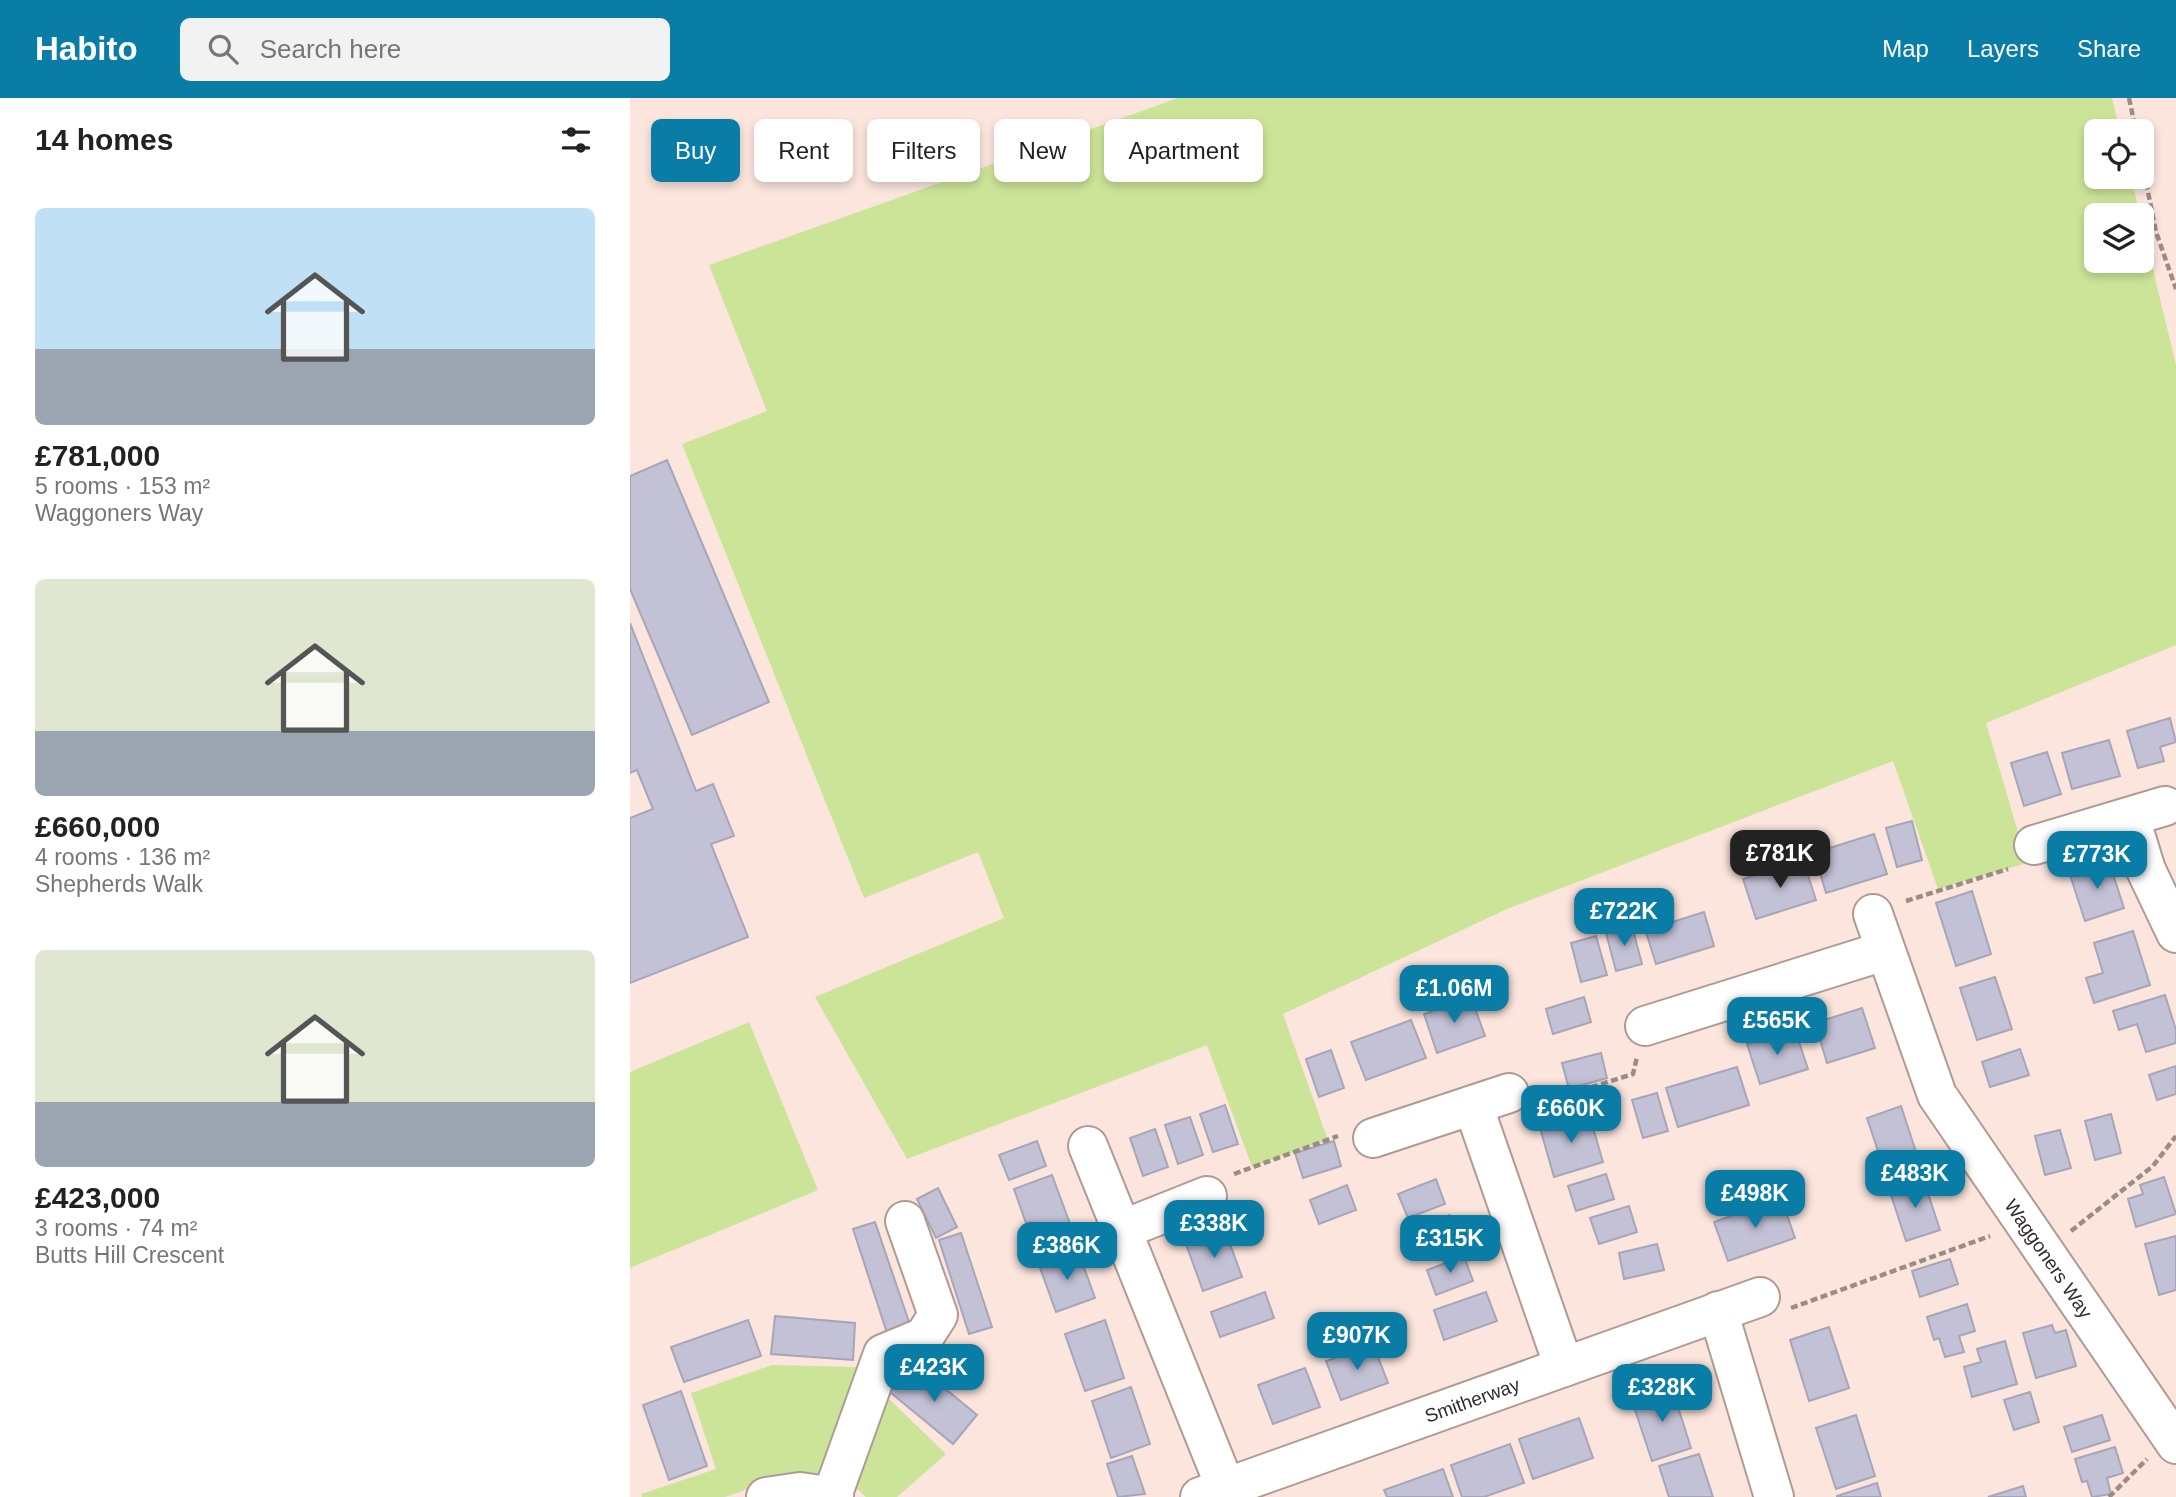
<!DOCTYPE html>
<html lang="en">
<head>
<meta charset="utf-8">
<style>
	:root { --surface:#fff; --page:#f2f2f2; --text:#222; --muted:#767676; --accent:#097da5 }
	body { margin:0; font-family:Arial,sans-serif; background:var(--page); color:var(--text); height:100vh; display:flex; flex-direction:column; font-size:26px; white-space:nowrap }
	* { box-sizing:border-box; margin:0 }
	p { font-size:23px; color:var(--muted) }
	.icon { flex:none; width:38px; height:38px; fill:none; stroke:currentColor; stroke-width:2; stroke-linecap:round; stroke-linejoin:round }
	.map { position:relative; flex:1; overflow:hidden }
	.panel { display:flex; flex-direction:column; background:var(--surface); width:630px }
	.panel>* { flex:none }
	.top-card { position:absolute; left:21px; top:21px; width:665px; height:63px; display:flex; gap:14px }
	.fabs { position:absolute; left:1454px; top:21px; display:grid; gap:14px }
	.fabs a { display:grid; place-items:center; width:70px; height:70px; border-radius:10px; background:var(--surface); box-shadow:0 4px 10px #0003; font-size:35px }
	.price { position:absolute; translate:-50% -60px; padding:0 16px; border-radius:14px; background:var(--accent); color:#fff; font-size:23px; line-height:46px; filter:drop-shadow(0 2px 4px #0008) }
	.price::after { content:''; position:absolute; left:50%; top:42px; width:21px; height:16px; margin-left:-10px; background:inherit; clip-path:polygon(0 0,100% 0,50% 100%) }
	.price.selected { background:#222; color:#fff }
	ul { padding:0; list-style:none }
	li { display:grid; align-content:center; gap:14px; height:371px; padding:0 35px }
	li span { display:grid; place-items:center; height:217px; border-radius:10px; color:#555 }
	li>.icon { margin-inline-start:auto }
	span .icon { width:126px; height:126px; fill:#fffc; stroke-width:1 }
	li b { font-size:30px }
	h2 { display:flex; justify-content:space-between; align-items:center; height:84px; padding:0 35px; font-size:30px }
	.tag { padding:0 24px; border-radius:10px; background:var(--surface); box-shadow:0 4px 10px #0003; font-size:24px; line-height:63px }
	.tag.selected { background:var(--accent); color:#fff }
	header { display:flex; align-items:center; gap:42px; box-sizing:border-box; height:98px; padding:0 35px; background:var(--accent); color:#fff }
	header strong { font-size:33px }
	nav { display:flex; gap:38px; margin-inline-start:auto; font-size:24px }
	.search { width:490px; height:63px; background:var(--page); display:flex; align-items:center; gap:18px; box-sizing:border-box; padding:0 24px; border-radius:10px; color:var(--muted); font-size:26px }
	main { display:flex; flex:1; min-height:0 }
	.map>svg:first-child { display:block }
	.green { fill:#cce498 }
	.building { fill:#c3c1d5; stroke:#a7a5b8; stroke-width:2 }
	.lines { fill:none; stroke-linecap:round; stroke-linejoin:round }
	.minor-casing { stroke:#b09b93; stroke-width:42 }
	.path { stroke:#9c8c87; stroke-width:4.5; stroke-dasharray:7 3.5; stroke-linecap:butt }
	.minor { stroke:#fff; stroke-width:38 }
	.labels { text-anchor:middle; stroke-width:5; stroke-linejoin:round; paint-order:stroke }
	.street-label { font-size:19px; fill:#332b28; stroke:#fbe5dd }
</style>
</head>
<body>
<header>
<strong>Habito</strong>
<div class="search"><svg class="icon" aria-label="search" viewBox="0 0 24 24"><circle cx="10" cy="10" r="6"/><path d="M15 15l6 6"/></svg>Search here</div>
<nav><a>Map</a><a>Layers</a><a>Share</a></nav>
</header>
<main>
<section class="panel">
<h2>14 homes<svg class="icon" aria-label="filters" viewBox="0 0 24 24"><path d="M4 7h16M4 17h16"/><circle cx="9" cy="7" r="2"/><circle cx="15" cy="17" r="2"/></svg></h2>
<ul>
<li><span style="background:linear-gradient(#bfe0f5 65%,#9aa5b1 0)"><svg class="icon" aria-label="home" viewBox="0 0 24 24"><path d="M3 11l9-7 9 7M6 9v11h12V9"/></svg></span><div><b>£781,000</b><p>5 rooms · 153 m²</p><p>Waggoners Way</p></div></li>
<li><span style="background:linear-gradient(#dfe7d0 70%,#9aa5b1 0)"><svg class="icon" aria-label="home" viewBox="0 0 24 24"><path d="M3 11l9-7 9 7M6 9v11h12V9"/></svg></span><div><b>£660,000</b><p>4 rooms · 136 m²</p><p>Shepherds Walk</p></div></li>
<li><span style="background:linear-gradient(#dfe7d0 70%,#9aa5b1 0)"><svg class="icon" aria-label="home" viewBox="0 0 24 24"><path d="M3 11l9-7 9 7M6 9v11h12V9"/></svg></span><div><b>£423,000</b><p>3 rooms · 74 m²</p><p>Butts Hill Crescent</p></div></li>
</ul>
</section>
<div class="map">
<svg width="1546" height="1399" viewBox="0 0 1546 1399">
	<rect width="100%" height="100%" fill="#fbe5dd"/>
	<g class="green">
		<path d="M548,0h934l8,33h-24v46h35l9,38h-44v46h46v-37l34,141v280l-190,78 41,140 -89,26 -45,-128 -386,148 -224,105 45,126 -76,27 -45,-122 -300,114 -92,-162 189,-79 -26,-66 -114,46 -182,-454 85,-33 -58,-146z"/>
		<path d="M119,924l69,168 -188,78v-196z"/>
		<path d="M142,1267l84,2 90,87 -49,43h-31l-12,-11 -89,-3 -40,14h-83l-1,-3 75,-25 -25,-76z"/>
	</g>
	<g class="building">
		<path d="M37,362l102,242 -77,33 -62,-146v-113z"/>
		<path d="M0,525l66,168 17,-7 21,52 -23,8 37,93 -118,46v-165l23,-9 -16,-39 -7,3z"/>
		<path d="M1540,620l6,24 -16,5 4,14 -26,7 -11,-37z"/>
		<path d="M1479,642l11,36 -48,13 -10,-36z"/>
		<path d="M1417,654l14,42 -37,12 -13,-43z"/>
		<path d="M1282,723l10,39 -25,7 -11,-39z"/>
		<path d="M1244,736l13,40 -61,19 -12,-40z"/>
		<path d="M1173,762l13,40 -60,19 -13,-40z"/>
		<path d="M1479,764l15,46 -39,13 -15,-46z"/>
		<path d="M1342,793l19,63 -35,12 -20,-63z"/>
		<path d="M1025,803l8,24 41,-13 10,34 -58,18 -18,-57z"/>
		<path d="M1002,828l10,38 -26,7 -10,-38z"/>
		<path d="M1503,833l17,54 -56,18 -8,-25 17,-5 -9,-30z"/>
		<path d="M966,838l11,39 -26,7 -10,-39z"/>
		<path d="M1365,879l17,52 -35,11 -17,-52z"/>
		<path d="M1535,897l11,35v13l-30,9 -9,-28 -18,6 -6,-19z"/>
		<path d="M841,899l14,39 -48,17 -13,-39z"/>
		<path d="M954,899l7,25 -38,12 -7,-25z"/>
		<path d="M1232,910l13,40 -48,15 -12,-40z"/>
		<path d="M781,922l15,38 -60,22 -15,-38z"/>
		<path d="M1165,932l13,39 -48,15 -13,-40z"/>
		<path d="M1390,951l9,26 -39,12 -8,-25z"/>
		<path d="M701,952l13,38 -25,9 -13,-38z"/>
		<path d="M971,955l6,25 -38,11 -7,-26z"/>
		<path d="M1546,968v28l-19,6 -8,-25z"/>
		<path d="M1107,969l12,38 -71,22 -12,-39z"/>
		<path d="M1027,995l11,38 -25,7 -11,-38z"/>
		<path d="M595,1007l13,39 -25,8 -13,-38z"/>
		<path d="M1271,1008l17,52 -34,11 -17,-51z"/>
		<path d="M959,1016l14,48 -49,15 -14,-49z"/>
		<path d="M1481,1016l10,39 -26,7 -10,-39z"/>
		<path d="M560,1019l13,38 -25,9 -13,-39z"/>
		<path d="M525,1031l13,38 -25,9 -13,-38z"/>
		<path d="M1430,1032l11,38 -26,7 -10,-39z"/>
		<path d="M407,1043l9,25 -37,14 -10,-25z"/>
		<path d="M704,1043l7,25 -38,12 -8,-25z"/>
		<path d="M976,1076l8,25 -38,12 -8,-25z"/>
		<path d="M422,1077l24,65 -39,14 -23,-65z"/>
		<path d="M1534,1079l12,37 -40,13 -8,-28 15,-5 -3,-9z"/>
		<path d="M1293,1080l17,52 -34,11 -17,-52z"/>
		<path d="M806,1081l9,25 -37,14 -10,-24z"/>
		<path d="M717,1087l9,25 -37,14 -9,-24z"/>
		<path d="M308,1090l19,39 -21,11 -19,-39z"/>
		<path d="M1151,1100l14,40 -67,23 -14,-39z"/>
		<path d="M999,1108l8,26 -38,12 -9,-26z"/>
		<path d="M819,1117l9,25 -37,15 -9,-25z"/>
		<path d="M245,1124l36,106 -23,8 -35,-107z"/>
		<path d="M595,1132l17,47 -39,14 -17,-47z"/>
		<path d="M331,1135l31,94 -23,7 -30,-94z"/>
		<path d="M1546,1138v54l-17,5 -14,-51z"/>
		<path d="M1027,1146l7,26 -40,9 -5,-26z"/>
		<path d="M448,1153l17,47 -39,14 -17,-47z"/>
		<path d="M834,1158l9,25 -37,14 -9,-25z"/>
		<path d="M1320,1161l8,25 -38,13 -8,-26z"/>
		<path d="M635,1194l9,26 -54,19 -9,-25z"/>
		<path d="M856,1194l11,29 -53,19 -10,-30z"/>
		<path d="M1337,1206l8,27 -16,5 5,16 -19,5 -6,-19 -5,2 -7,-23z"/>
		<path d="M145,1218l80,7 -2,37 -82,-6z"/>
		<path d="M118,1222l13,36 -77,26 -13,-35z"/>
		<path d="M475,1222l19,58 -39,13 -20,-57z"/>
		<path d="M1422,1227l3,8 11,-3 10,36 -40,12 -13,-45z"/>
		<path d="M1199,1229l20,61 -40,13 -19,-61z"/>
		<path d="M1375,1243l12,43 -45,13 -8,-30 17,-5 -4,-13z"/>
		<path d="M743,1246l15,39 -47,17 -15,-39z"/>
		<path d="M284,1265l63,52 -24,29 -63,-52z"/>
		<path d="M675,1270l15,39 -47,17 -15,-39z"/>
		<path d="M501,1289l19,57 -39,14 -19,-57z"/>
		<path d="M1042,1290l19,60 -39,13 -20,-60z"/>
		<path d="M51,1293l26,75 -38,14 -26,-75z"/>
		<path d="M1400,1294l9,30 -25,8 -10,-30z"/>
		<path d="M1226,1317l19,61 -39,13 -20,-61z"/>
		<path d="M1472,1317l8,25 -38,12 -8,-25z"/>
		<path d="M949,1320l14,40 -60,21 -14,-40z"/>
		<path d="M880,1346l14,39 -40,14h-22l-11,-32z"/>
		<path d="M1485,1349l8,26 -16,5 4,16 -19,3 -5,-16 -5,1 -7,-23z"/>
		<path d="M1069,1356l14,43h-44l-10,-31z"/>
		<path d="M502,1358l13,38 -27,3 -11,-33z"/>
		<path d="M813,1371l10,28h-66l-3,-7z"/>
		<path d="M1247,1385l4,14h-44v-1z"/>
		<path d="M1393,1388l3,11h-38z"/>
	</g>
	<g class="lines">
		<g class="minor-casing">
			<g id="minor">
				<path d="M1500,720l16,52 30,63"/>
				<path d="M1404,747l131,-39"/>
				<path id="s1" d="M1243,816l64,181 239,349"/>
				<path d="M1015,928l239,-75"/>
				<path d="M843,1007l91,262"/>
				<path d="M743,1040l136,-45"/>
				<path d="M458,1048l137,340"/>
				<path d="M494,1131l83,-33"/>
				<path d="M1088,1213l56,186"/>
				<path d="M202,1398l51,-142 41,-17 14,-22 -33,-94"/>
				<path d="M136,1399l34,-5 34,5"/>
				<path id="s2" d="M570,1399l560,-200"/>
			</g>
		</g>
		<g class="path">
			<path d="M1499,0l7,33"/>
			<path d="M1512,64l14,70 20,57"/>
			<path d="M1276,803l102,-32"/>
			<path d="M911,1005l92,-29 4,-17"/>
			<path d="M604,1076l104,-38"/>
			<path d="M1441,1133l82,-65 23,-30"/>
			<path d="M1161,1210l199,-72"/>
			<path d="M1479,1399l38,-38"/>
		</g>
		<use href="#minor" class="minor"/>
	</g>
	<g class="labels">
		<g class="street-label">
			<text dy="7" stroke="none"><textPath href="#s1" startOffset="390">Waggoners Way</textPath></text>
			<text dy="7" stroke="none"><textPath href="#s2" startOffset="289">Smitherway</textPath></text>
		</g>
	</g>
</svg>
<div class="fabs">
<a><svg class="icon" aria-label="locate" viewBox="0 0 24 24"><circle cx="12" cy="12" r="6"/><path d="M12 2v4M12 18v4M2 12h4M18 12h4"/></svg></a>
<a><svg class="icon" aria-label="layers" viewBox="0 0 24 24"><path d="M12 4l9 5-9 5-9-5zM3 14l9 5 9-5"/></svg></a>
</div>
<b class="price selected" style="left:1150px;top:792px">£781K</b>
<b class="price" style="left:1467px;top:793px">£773K</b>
<b class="price" style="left:994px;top:850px">£722K</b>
<b class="price" style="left:824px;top:927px">£1.06M</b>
<b class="price" style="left:1147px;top:959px">£565K</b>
<b class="price" style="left:941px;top:1047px">£660K</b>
<b class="price" style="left:1285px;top:1112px">£483K</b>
<b class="price" style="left:1125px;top:1132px">£498K</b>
<b class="price" style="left:584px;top:1162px">£338K</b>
<b class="price" style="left:820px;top:1177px">£315K</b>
<b class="price" style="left:437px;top:1184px">£386K</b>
<b class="price" style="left:727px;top:1274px">£907K</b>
<b class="price" style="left:304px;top:1306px">£423K</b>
<b class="price" style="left:1032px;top:1326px">£328K</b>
<div class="top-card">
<a class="tag selected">Buy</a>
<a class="tag">Rent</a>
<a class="tag">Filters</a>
<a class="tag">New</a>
<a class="tag">Apartment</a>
</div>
</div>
</main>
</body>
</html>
